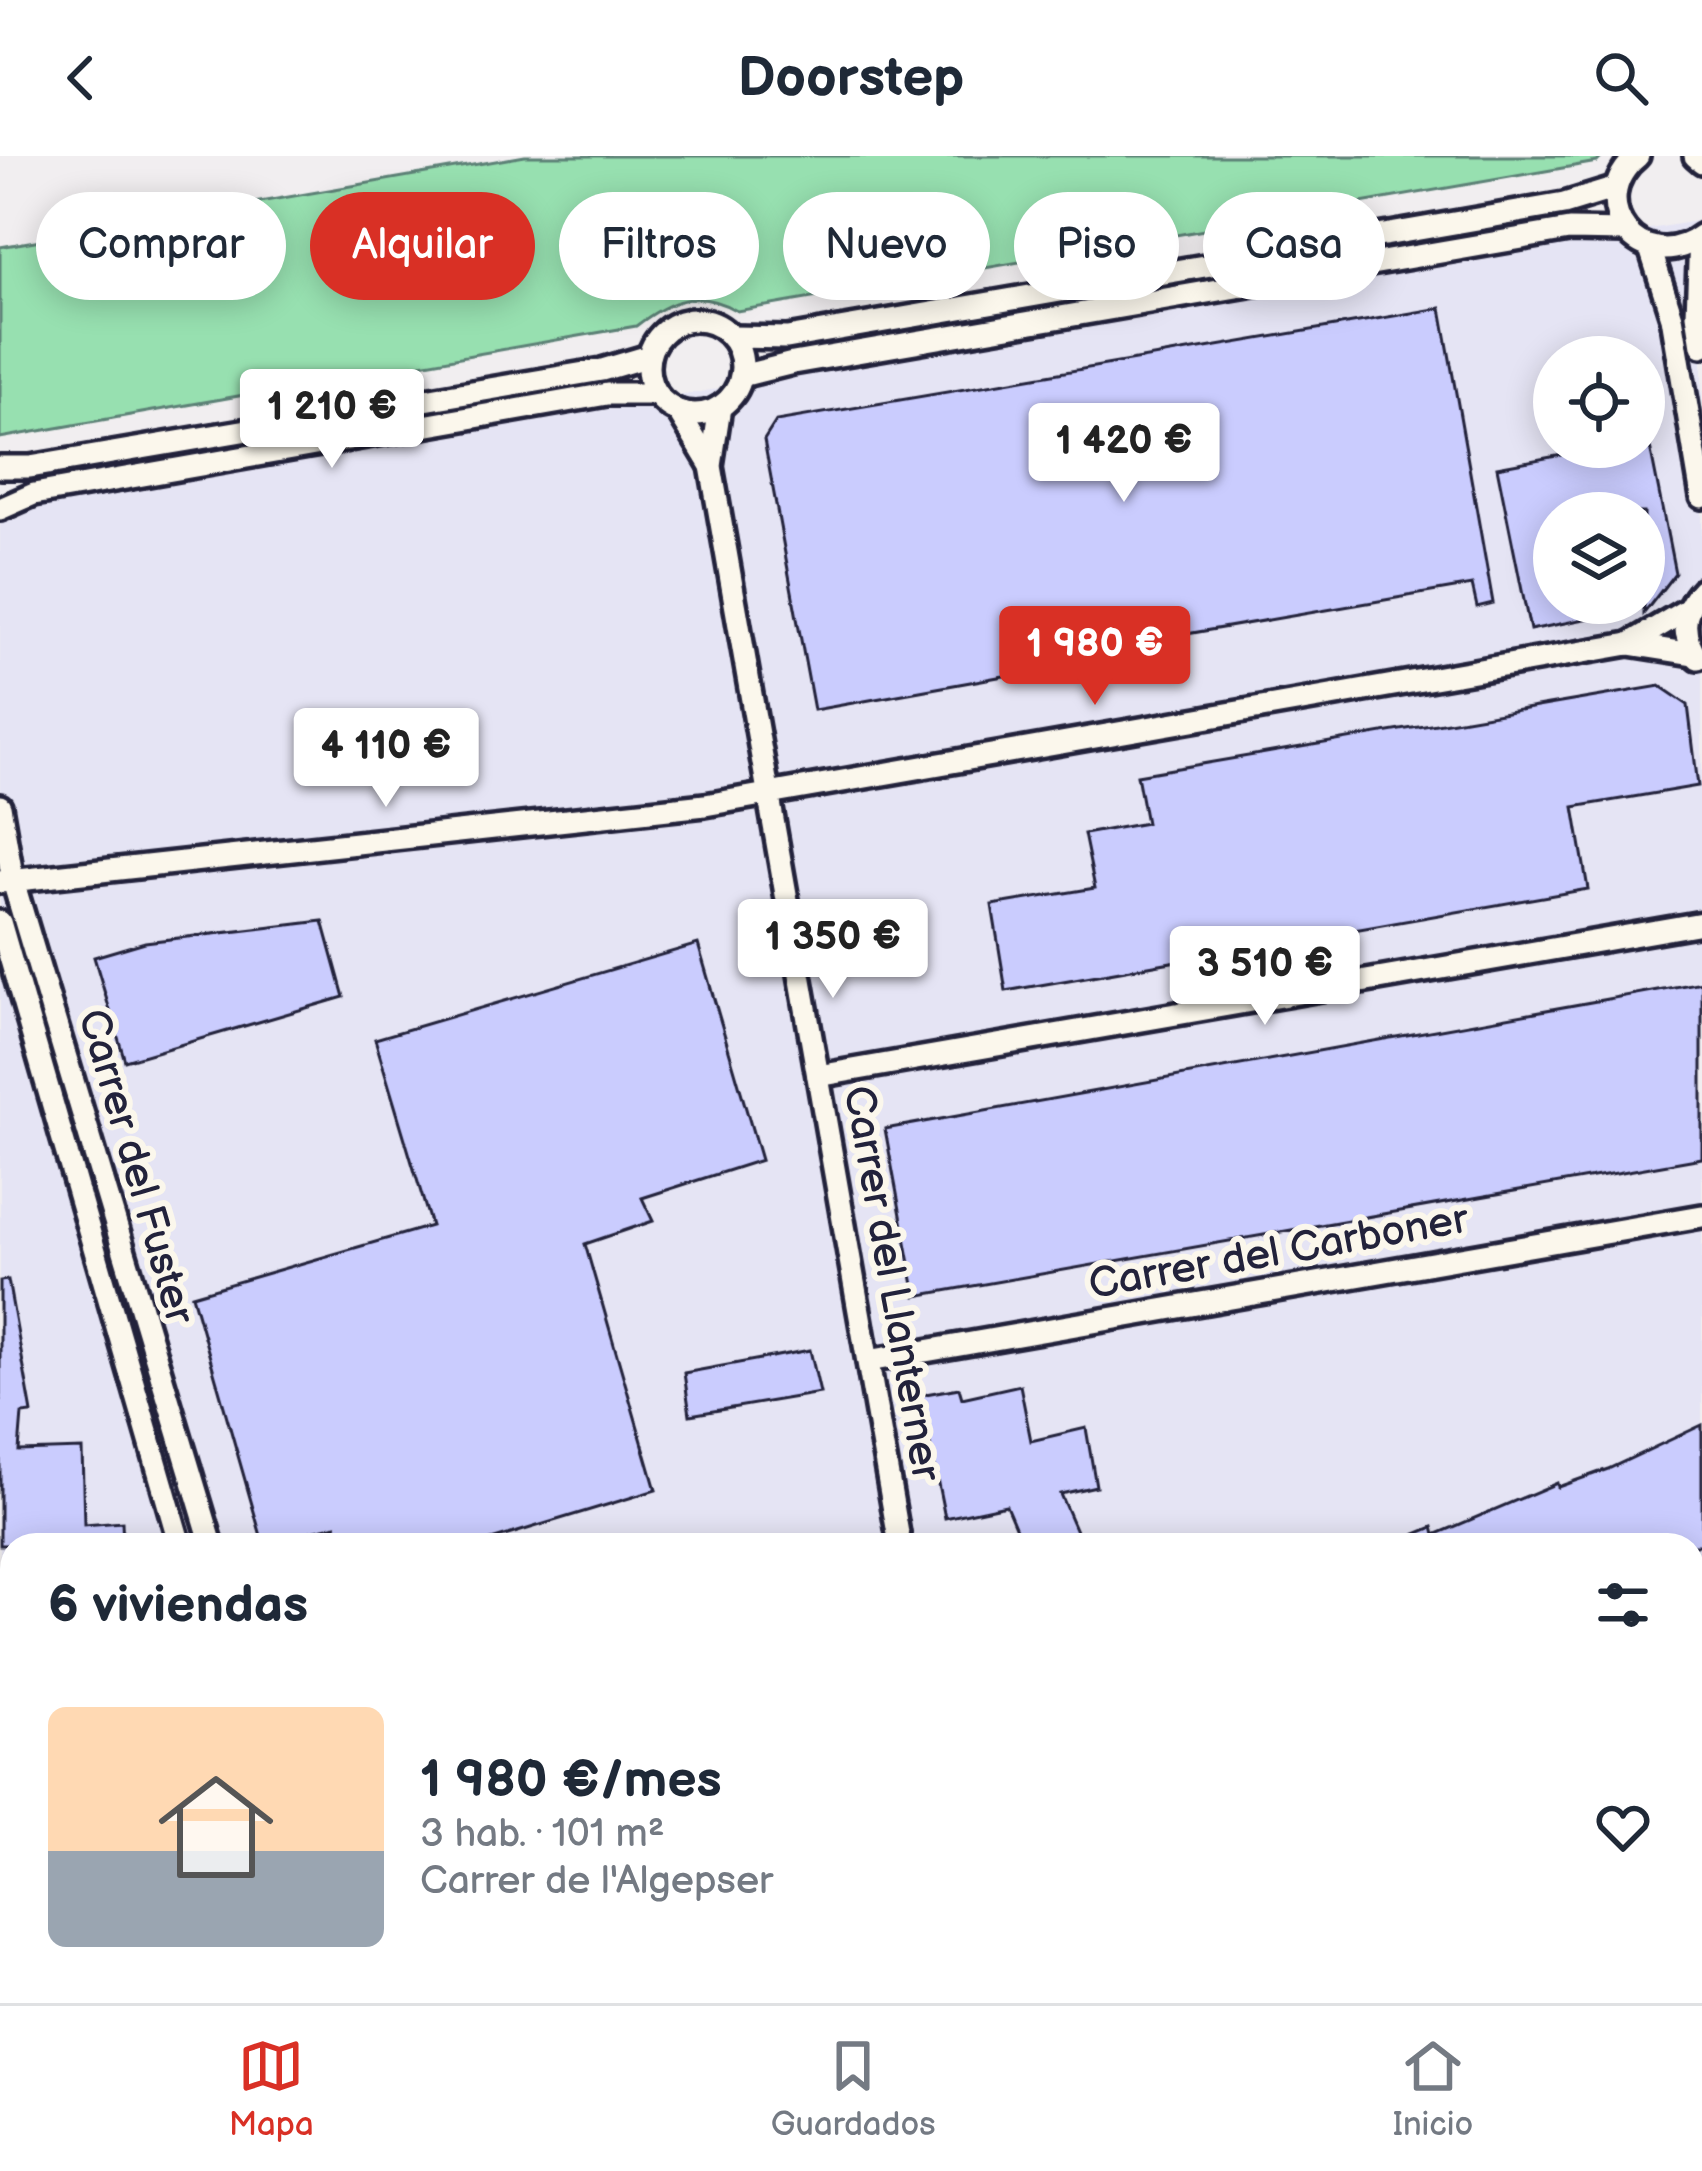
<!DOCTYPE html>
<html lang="es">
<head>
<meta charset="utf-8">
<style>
	:root { --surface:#fff; --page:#f2f2f3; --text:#1f2937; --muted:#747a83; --line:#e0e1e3; --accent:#d93025 }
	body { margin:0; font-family:"Balsamiq Sans",sans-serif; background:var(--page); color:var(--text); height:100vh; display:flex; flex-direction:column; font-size:45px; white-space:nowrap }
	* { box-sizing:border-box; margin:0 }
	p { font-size:39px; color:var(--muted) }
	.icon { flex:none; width:66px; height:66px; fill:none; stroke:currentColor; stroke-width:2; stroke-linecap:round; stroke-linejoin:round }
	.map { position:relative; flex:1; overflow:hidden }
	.side { position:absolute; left:0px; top:1377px; width:1704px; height:471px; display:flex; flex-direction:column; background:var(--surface); border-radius:36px 36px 0 0; box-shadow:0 6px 30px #0003 }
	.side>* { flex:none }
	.hud { position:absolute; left:36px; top:36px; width:1632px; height:108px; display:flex; gap:24px }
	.tools { position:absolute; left:1533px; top:180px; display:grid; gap:24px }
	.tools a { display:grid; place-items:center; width:132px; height:132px; border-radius:50%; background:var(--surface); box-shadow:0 6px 30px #0003; font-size:60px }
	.price { position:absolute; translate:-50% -102px; padding:0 27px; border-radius:12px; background:#fff; color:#222; font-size:39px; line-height:78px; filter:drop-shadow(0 3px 6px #0008) }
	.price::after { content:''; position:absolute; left:50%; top:72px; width:36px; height:27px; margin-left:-18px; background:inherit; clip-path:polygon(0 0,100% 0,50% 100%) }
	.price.selected { background:var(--accent); color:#fff }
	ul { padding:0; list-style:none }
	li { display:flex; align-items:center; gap:36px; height:300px; padding:0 48px }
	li+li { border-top:3px solid var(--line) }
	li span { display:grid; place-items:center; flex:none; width:336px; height:240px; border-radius:18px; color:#555 }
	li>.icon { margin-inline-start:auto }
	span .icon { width:144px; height:144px; fill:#fffc; stroke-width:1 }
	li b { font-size:51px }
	h2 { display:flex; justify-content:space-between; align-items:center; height:144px; padding:0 48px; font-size:51px }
	.chip { padding:0 42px; border-radius:54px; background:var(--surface); box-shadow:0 6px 30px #0003; font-size:42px; line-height:108px }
	.chip.selected { background:var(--accent); color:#fff }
	header { display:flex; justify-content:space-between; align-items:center; height:156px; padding:0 48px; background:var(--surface); font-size:54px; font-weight:800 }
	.tab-bar { display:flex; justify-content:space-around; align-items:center; height:168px; border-top:3px solid var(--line); background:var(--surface); font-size:33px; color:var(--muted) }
	.tab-bar a { display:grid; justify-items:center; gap:6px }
	.tab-bar .selected { color:var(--accent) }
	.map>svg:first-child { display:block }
	.built { fill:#e5e4f4; fill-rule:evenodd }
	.green { fill:#97e0b0; stroke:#5c8176; stroke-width:3 }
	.building { fill:#caccfe; stroke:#22223b; stroke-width:3 }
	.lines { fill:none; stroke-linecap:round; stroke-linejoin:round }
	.street-casing { stroke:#22223b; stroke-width:30 }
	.secondary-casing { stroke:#22223b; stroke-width:39 }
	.street { stroke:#fbf7ec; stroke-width:21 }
	.secondary { stroke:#fbf7ec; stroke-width:30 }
	.labels { text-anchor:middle; stroke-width:12; stroke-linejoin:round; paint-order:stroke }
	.street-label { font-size:42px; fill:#22223b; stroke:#fbf7ec }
</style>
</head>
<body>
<header><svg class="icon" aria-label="back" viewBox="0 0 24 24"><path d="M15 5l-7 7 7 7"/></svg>Doorstep<svg class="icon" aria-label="search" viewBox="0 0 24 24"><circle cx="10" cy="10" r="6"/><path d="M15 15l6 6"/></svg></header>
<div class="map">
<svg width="1702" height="1847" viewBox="0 0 1702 1847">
	<rect width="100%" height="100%" fill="#f1eef0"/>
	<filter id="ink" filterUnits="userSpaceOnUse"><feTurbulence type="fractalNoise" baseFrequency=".00833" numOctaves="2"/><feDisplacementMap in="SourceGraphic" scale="24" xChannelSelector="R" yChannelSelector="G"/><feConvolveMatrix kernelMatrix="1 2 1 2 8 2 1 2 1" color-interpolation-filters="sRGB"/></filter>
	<g filter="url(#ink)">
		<g class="built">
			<path d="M1702,64v1429l-10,3v-107h-1680v96l-12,1v-1130zM1554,201h90v90h-90zM1554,357h90v90h-90z"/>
			<path d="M0,1532h12v304h1680v-300l10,-2v313h-1702z"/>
		</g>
		<path class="green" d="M525,0h1078l-6,6 -860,149c-40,-23 -67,-11 -101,15l-636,112v-191z"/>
		<g class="building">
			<path d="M1441,152l52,295 -16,4 -5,-22 -460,79 3,10 -201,36 -50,-270 12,-19z"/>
			<path d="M1605,291h45l25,126 -31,40v-100h-90v90h76v7l-100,20 -33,-163z"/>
			<path d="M1660,530l28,19 10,81 -124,21 14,82 -582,102 -14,-86 103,-17 -11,-54 62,-11 -9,-48z"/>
			<path d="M323,765l21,76 -219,64 -31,-104 51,-15z"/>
			<path d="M698,788l63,216 -119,38 11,23 -68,23 71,246 -181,55h-132l-7,-20 -73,18 -71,-248 239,-69 -56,-187z"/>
			<path d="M1702,826v176l-786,138 -31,-167z"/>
			<path d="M8,1124l24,133 -10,1 -3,37 63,-2 2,76 38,-3 1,23h-123v-264z"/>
			<path d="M810,1194l10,43 -130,22 -6,-42z"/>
			<path d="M1020,1229l11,56 55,-13 10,58 -36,8 22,51h-59l-17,-40 -61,13 -25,-123 39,-7 3,10z"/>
			<path d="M1702,1269v120h-312l43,-18 2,8 122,-52 1,4 50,-18z"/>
		</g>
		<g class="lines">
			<g class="street-casing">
				<g id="street">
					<path d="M1638,0c-57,46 3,125 64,79"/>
					<path d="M1695,0l7,6"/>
					<path d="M1700,81l-3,77 5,32"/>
					<path d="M1650,92l22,69 30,180"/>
					<circle cx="695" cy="211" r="47"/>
					<path d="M732,181l55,1 777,-134 52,-16"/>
					<path d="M741,220l52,-13 776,-133 56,1"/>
					<path d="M720,251l-9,59 189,1079"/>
					<path d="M678,255l33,55"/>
					<path d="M0,311h30l572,-97 47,-14"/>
					<path d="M0,353l34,-15 573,-100h49"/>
					<path d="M1629,488l59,-35"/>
					<path d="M1698,502c-18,-24 -16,-48 4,-69"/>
					<path d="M0,650l13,75 199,664"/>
					<path d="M0,726l705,-77 924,-161 64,10"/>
					<path d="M0,766l180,623"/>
					<path d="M818,920l884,-153"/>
					<path d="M868,1205l834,-145"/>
					<path d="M0,1478l12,-1"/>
					<path d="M1692,1493l10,-2"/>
					<path d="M0,1544h12"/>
					<path d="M1692,1555l10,-1"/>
					<path d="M55,1847l2,-11"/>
					<path d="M93,1847l2,-11"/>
					<path d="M1001,1847l2,-11"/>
					<path d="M1042,1847l2,-11"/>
				</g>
			</g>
			<g class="secondary-casing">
				<g id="secondary">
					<path d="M0,1510l12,-1"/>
					<path d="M1692,1516l10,-1"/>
				</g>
			</g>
			<use href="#street" class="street"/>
			<use href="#secondary" class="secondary"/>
		</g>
	</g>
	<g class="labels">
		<g class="street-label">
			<text transform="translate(138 1010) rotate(74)" y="15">Carrer del Fuster</text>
			<text transform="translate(1278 1094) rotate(-10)" y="15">Carrer del Carboner</text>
			<text transform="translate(894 1127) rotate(80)" y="15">Carrer del Llanterner</text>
		</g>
	</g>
</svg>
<div class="tools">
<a><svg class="icon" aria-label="locate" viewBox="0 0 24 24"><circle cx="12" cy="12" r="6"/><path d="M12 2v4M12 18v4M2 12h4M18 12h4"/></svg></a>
<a><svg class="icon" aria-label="layers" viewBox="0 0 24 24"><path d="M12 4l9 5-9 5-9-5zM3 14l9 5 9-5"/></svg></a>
</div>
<b class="price" style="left:332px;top:315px">1 210 €</b>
<b class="price" style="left:1124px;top:349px">1 420 €</b>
<b class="price selected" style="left:1095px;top:552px">1 980 €</b>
<b class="price" style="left:386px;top:654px">4 110 €</b>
<b class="price" style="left:833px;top:845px">1 350 €</b>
<b class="price" style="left:1265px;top:872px">3 510 €</b>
<div class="hud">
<a class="chip">Comprar</a>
<a class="chip selected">Alquilar</a>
<a class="chip">Filtros</a>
<a class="chip">Nuevo</a>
<a class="chip">Piso</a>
<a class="chip">Casa</a>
</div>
<section class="side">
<h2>6 viviendas<svg class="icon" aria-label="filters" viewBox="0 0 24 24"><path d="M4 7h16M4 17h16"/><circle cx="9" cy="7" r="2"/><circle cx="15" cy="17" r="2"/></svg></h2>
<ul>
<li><span style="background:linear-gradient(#ffd9b3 60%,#9aa5b1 0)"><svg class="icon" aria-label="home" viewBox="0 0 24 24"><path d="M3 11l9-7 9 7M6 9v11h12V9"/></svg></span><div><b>1 980 €/mes</b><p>3 hab. · 101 m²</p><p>Carrer de l'Algepser</p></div><svg class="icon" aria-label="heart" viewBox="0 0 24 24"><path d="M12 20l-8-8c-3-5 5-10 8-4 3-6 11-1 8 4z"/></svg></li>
</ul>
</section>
</div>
<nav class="tab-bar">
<a class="selected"><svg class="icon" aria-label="map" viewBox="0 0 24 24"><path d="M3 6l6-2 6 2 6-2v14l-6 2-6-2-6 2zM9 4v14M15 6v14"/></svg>Mapa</a>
<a><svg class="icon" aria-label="saved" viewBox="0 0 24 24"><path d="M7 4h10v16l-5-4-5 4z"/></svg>Guardados</a>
<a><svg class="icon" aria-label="home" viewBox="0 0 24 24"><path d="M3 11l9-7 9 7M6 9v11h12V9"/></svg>Inicio</a>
</nav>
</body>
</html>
